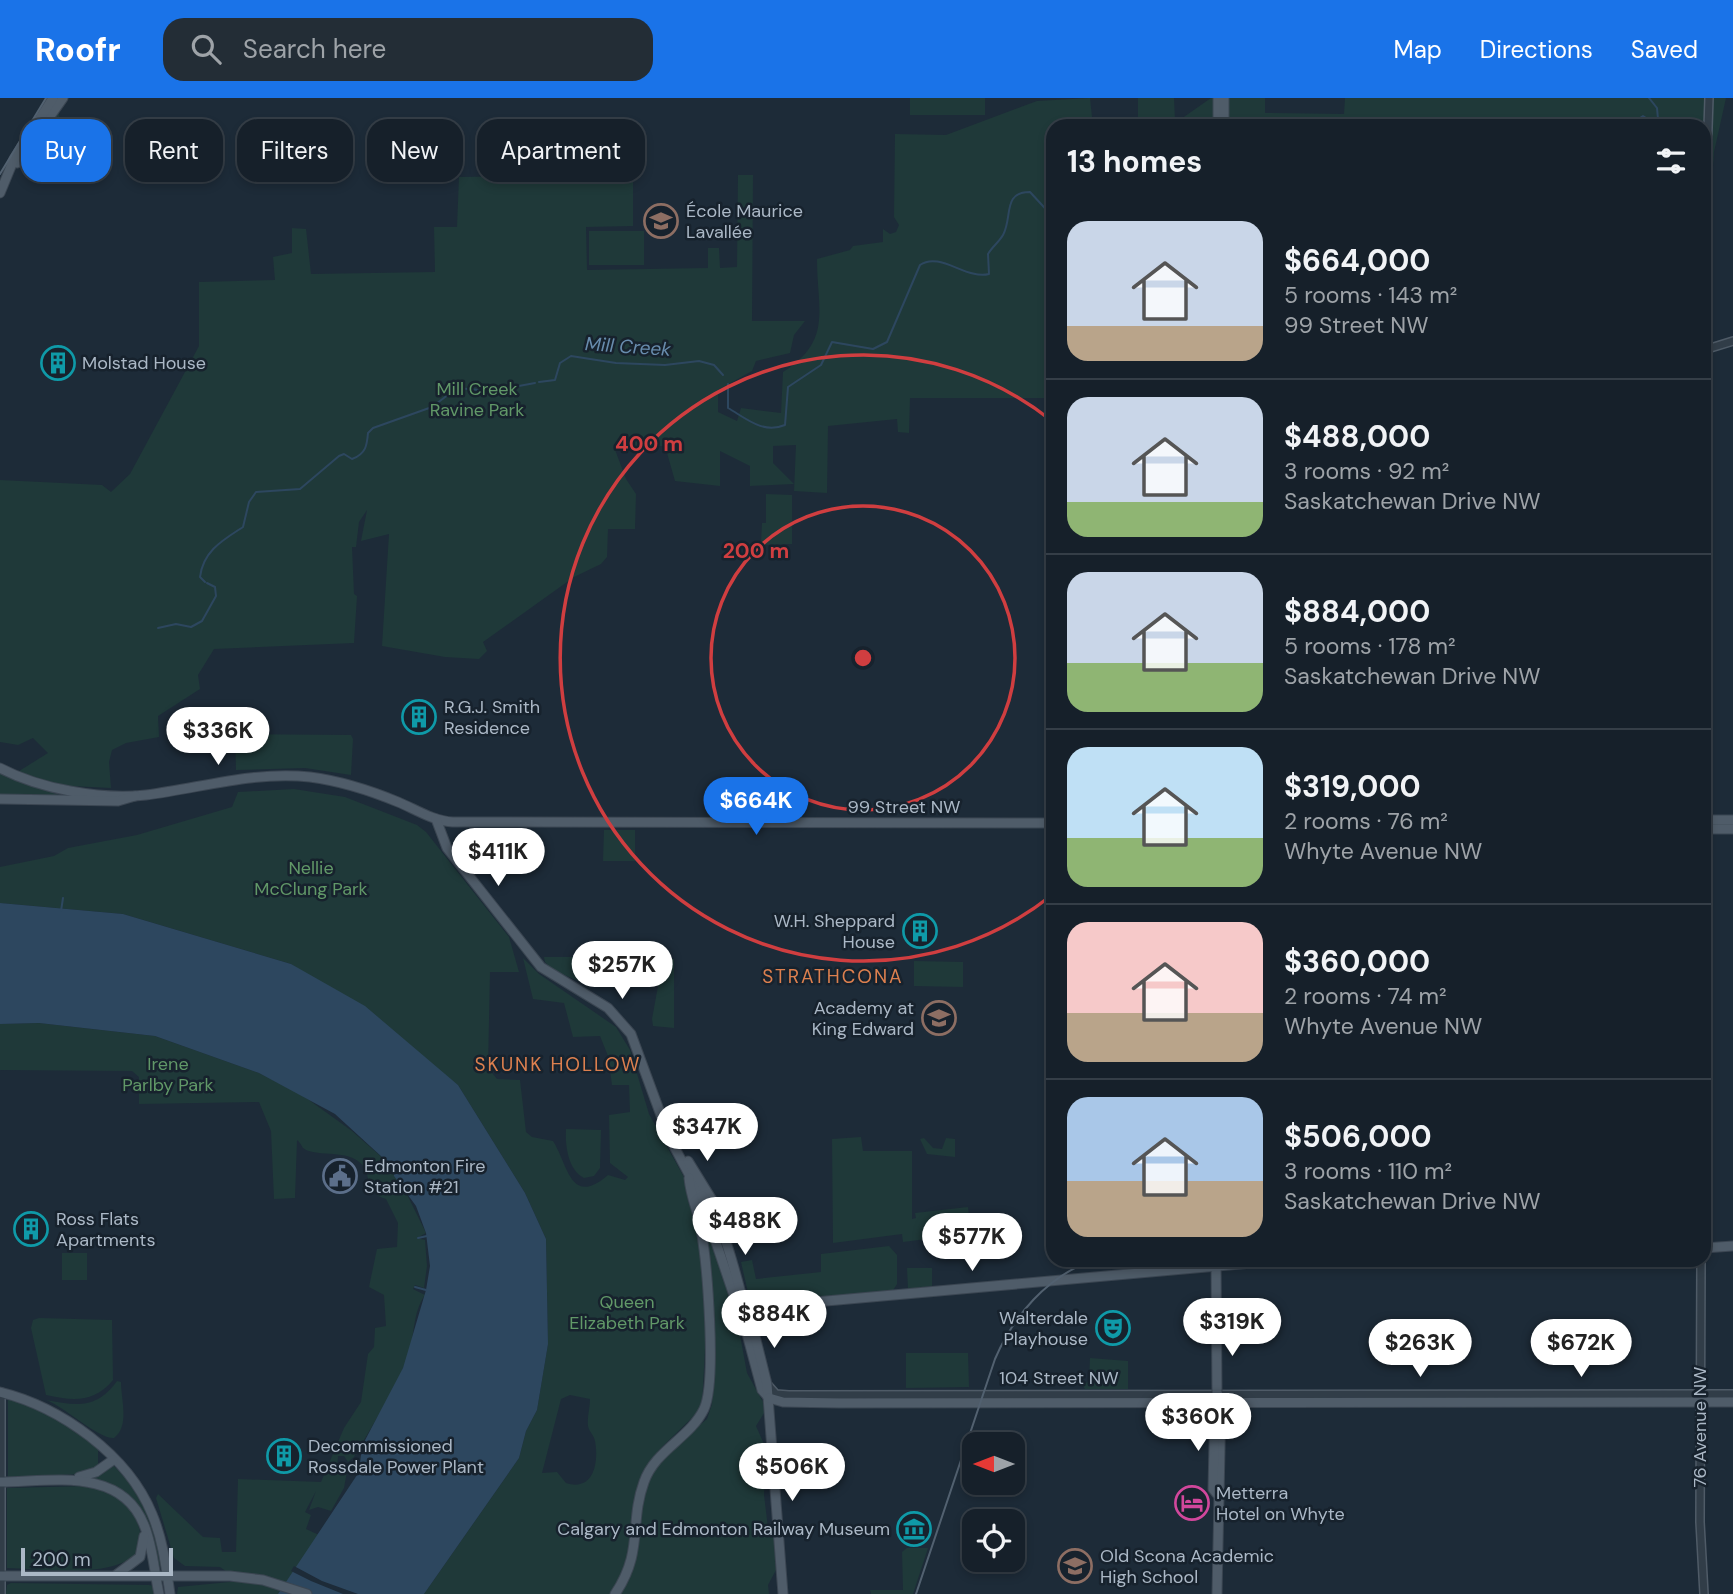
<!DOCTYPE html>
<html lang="en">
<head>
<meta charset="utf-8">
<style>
	:root { --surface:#16202a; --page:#232d36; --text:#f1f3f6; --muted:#9ea3a8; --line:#353e47; --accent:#1a73e8 }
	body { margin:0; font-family:"DM Sans",sans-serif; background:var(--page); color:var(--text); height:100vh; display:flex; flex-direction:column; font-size:26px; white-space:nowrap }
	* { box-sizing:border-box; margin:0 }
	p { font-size:23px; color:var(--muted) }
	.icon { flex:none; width:38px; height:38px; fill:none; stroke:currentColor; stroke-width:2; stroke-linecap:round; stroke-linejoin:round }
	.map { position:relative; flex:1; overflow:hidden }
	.sheet { position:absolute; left:1046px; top:21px; width:665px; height:1148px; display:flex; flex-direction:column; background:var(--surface); border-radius:21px; box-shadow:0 4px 10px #0003,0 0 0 2px var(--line) }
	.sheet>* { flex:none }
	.banner { position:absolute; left:21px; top:21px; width:665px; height:63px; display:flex; gap:14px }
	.needle { width:46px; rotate:270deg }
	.controls { position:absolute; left:962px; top:1334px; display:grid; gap:14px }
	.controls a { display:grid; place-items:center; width:63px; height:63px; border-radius:14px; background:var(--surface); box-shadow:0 4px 10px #0003,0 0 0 2px var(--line); font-size:35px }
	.scale { position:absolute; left:21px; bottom:18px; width:152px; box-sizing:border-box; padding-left:7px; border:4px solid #abb8c6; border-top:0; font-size:19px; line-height:24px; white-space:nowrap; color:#abb8c6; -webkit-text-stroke:5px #17222d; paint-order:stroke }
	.price { position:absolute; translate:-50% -60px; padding:0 16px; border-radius:24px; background:#fff; color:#222; font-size:23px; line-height:46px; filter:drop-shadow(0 2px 4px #0008) }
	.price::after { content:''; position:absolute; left:50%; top:42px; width:21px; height:16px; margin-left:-10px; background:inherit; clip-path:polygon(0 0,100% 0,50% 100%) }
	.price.current { background:var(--accent); color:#fff }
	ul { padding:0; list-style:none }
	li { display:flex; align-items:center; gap:21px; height:175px; padding:0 21px }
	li+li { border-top:2px solid var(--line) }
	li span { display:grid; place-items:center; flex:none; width:196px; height:140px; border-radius:21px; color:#555 }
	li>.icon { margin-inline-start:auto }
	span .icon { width:84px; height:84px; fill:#fffc; stroke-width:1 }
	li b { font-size:30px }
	h2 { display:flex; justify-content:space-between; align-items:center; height:84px; padding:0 21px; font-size:30px }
	.chip { padding:0 24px; border-radius:21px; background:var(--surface); box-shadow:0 4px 10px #0003,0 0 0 2px var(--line); font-size:24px; line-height:63px }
	.chip.current { background:var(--accent); color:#fff }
	header { display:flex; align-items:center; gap:42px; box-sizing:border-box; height:98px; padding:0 35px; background:var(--accent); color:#fff }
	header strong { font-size:33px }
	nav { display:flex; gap:38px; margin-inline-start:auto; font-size:24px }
	.search { width:490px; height:63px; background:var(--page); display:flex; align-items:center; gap:18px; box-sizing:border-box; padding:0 24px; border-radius:21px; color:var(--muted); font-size:26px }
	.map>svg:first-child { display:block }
	.green { fill:#1f3939; fill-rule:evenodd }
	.water { fill:#2d475f }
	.pier { fill:#1d2b38 }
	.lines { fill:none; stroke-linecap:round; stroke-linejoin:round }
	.stream { stroke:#2d475f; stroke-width:2 }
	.minor-casing { stroke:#4f5b67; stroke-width:10 }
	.major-casing { stroke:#3b4652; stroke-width:11 }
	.minor { stroke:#313d48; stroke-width:7 }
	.major { stroke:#4f5c69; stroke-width:9 }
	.tram { stroke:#526170; stroke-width:2 }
	.ring { fill:none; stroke:#d03e40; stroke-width:3.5 }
	.labels { text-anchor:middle; stroke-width:5; stroke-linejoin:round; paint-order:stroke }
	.poi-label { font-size:18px; fill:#abb8c6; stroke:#17222d; text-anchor:start }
	.park-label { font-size:18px; fill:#619868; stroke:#17222d }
	.street-label { font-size:18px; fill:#abb8c6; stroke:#17222d }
	.water-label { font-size:19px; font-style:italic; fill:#688cad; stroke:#17222d }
	.neighbourhood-label { font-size:19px; letter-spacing:2px; fill:#dd804f; stroke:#17222d }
	.centre { fill:#d03e40; stroke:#17222d; stroke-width:3.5 }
	.ring-label { font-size:21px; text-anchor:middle; font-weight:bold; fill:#d03e40; stroke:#17222d; stroke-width:5; stroke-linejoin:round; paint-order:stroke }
</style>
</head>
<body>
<header>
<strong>Roofr</strong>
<div class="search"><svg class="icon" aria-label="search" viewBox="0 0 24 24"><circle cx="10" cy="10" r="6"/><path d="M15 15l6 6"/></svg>Search here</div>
<nav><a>Map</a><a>Directions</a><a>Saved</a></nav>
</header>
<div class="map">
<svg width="1733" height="1496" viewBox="0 0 1733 1496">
	<rect width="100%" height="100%" fill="#1d2b38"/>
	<g class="green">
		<rect x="910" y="0" width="75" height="17"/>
		<path d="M1090,0l3,28h-39l-1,272h-143l-1,35 -11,-1 -1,-13 -69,7 -1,67 -33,-2 2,-46 -23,1v17l21,21 -44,2v-20l-30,-15v35l-45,-5 -10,-35 -51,1 12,32 10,15 -1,35h-27l-1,28 -6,7 -27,13 -91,65 4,9 -8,8 -34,-2 -63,-11 7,-112 -28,7 6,-31 -8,12 -3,25h-4l2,47 3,2 -3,47 -140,6 -16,26 2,14 -42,27 1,21 -33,6 -14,7 -3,12 2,26 -60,-3 -35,-12 32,-20 -15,-15 -15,7 -18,-3v-262l102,5 9,7 19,-18 69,-128v-64l76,-2 -2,-23 19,-4v-25l14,1 5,45 124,-2 -1,-45h23l2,-50 125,-2 1,7 48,-1v45l-47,1 1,43 121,-2v-20h11l1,20 17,-1 1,-92h15l-1,146h53l-11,14 -4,18 -34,8 -4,10 -34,19v22l19,9 4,-13 40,5 2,-41c50,-31 34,-63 34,-113l33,-9 3,-4 30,-4v-13l7,5 6,-2 3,-7 -5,-8 1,-83 51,1 91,-34z"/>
		<path d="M1138,0h36l1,22 6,-1 30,-21h54v15l79,1 1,-16h381l-12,54 -2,27 -7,-4 -1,-49h-569l3,-3z"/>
		<path d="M59,15l2,51 -31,-1 -2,-6z"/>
		<rect x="589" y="133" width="55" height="34"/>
		<path d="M766,396l26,1v49l-29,1 -2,-3 1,-19h4z"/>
		<path d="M235,636l116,1 2,4 -2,36 -46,-7 -69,2z"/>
		<path d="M0,674l61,24 -61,-1z"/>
		<path d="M294,691l51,8 72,28 9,7 83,105 10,35h-29l-2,96 9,11 23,1 6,52 6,5 21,4c15,23 17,67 55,34l17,5 3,-3 -18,-14 -1,-48 21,-3 -1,-27h-17l-4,-29 -8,-20 -27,1 -9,-34 -31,-4 -10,-41 16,16 77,53 14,23 19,64 36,65 3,22 9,26 10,84 -5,95c-25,32 -62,49 -67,93l25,-40 47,-40 5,-15 2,-76 -9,-105 32,96 10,54 16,29 1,11 -8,13 8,18 -8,6 9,17 -1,28 5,41 5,2 2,32 -8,15 1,9h-345l95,-136 7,-27 11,-21 11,-66 -2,-105 -21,-46 -67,-108 -167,-121 -168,-50 -123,-11v-36l54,-11 14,-8 69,-13 95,-28 6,-15zM570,1297l20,4c0,9 -3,18 -2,27 1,6 6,9 7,15 4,21 -1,51 -29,42l-9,-11 -15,1 19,-74z"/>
		<path d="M604,732h31v31h-32z"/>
		<path d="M544,859h47l-1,26 -5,1 -32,-14 -8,-8z"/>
		<path d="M663,861h11v69l-21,-2 -1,-7z"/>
		<path d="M914,863l49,1v25l-49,-1z"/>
		<path d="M39,925l116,13 104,37 43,22 50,36 42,37 32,65 -9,5 8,2 2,26 -3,22 -9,-3 -2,4 12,6c-13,18 -10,42 -17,62 -14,35 -35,67 -54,100l-6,5 -4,-6h-6l-1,12 11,-2 -4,22 -13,23 -13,-4 -9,3 7,-19 -11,21 6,3 -5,14 13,6 -41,59h-101l1,-7 62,-6 -20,-14 -35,-1 -11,-8 -18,-60 2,-4 45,43 17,1 2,14h14l2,-73 83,3 23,-54 17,-26 7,-48 6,-7 1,-19 11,-2 -2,-31 -15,-8 8,-38 20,-2 1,-24 -12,-24c-25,-7 -11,-25 -28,-38 -14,-11 -44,-4 -55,-13 -2,-3 -3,-6 -6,-8l-2,58 -21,1 -3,-68 -12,-29 -120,2v-27l-7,-6 -132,-1v-46z"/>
		<path d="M566,1031l35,1 -1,38 -6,8 -10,2c-16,-8 -19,-32 -18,-49z"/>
		<path d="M861,1039l2,14h49v68l4,-1 -1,-5 53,-6 2,19 -4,8 -63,8 -1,-8 -69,9 -1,-104z"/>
		<path d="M924,1040l9,10 9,1 4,-11 9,1v18l-28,-3 -7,-15z"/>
		<path d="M889,1148l8,9v29l-5,8 -134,13 -8,-4 -9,-39 11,-2 4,19 65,-7v-18z"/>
		<rect x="62" y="1155" width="25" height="27"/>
		<path d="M907,1170h25v18l-24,3z"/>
		<path d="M39,1220l73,2 1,60c-19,23 -40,21 -67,15l-15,-67 2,-8z"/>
		<path d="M906,1255h62l1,34 -63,1z"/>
		<path d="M1090,1260l38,3v28h-43l-2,-3 6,-6z"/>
		<path d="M117,1283l4,1c0,18 9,44 -7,56 -16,1 -49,-31 -68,-38 31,6 51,9 71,-19z"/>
		<path d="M8,1300c32,11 69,25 90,52v16l-14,8 -76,3z"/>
		<path d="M113,1367c29,28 41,61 49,100l-5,1c-11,-46 -14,-72 -64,-88z"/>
		<path d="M90,1388c32,9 54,30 51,64 -26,30 -97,19 -134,18v-80z"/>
		<path d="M907,1450h21l-15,46h-42l-1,-4h33l-1,-38z"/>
		<path d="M11,1485l138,2 5,1 1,8h-149l1,-9z"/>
	</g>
	<path class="water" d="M0,805l123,11 168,50 74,42 93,79 67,108 21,46 2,105 -11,66 -11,21 -7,27 -95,136h-146l81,-122 3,-26 41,-78 23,-78 4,-24 -4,-33 -10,-27 -22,-30v-8l-59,-54 -76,-41 -104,-37 -116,-13 -39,1z"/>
	<path class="pier" d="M294,1468l28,15 36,13h-15l-32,-13 -20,-10z"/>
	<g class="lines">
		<g class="stream">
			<path d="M1628,28l15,-10 11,7 4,-4 -1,-11 -8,-10"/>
			<path d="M539,284l16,-2 5,-17 11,-7 45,7 49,2 34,-4 15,4 9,10"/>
			<path d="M728,286v24c19,11 35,26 57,17l3,-38 33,-22 11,-23 41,7 14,-7 33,-77c20,-14 46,15 69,9l-1,-20c4,-7 11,-12 15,-19 10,-18 -1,-43 27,-43l24,26"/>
			<path d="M205,484l-5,-5c3,-26 23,-37 43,-50l6,-25 7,-10 44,-3 39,-33 5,-2 8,5c14,-5 15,-14 16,-26l5,-5 59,-21 25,-19 34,3 44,-8"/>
			<path d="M158,530l18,-4 15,3 11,-6 14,-25 -1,-9 -8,-4"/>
			<path d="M61,813l2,-13"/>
			<path d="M418,1140l9,-2"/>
			<path d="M415,1189l11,3"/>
		</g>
		<g class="minor-casing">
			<g id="minor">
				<path d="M1704,252l29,-9"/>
				<path d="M1705,726l1,-638 3,-88"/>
				<path d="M1701,1162l-1,262 4,72"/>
				<path d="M768,1287l8,9 13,1 944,-1"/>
				<path d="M1,1496v-202"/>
			</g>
		</g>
		<g class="major-casing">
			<g id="major">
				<path d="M1218,28v-28"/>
				<path d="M1224,28v-28"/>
				<path d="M17,65l46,-65"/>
				<path d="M0,95l14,-34 39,-61"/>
				<path d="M0,670c40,21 101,32 146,27 55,-7 107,-24 164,-18 31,4 59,13 88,25 17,7 35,19 55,20l601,1"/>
				<path d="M0,701l118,2 17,-5"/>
				<path d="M436,721l11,29 94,119 67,41 23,26 38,103 31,58 47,139 15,56 7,8"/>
				<path d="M1704,722h29"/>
				<path d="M1704,731h29"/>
				<path d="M688,1063l24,39"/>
				<path d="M700,1097c20,8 37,87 44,109l4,4 19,76 16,210"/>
				<path d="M1704,1150l29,-2"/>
				<path d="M1216,1164l1,131 4,7 -4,194"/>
				<path d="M748,1210l537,-48"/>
				<path d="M0,1294c61,15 128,63 152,122 11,26 14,53 18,80"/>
				<path d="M769,1300l14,4 56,1 894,-1"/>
				<path d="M1215,1300l-2,91 4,5"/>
				<path d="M79,1379l17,-5 17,-12"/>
				<path d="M0,1384c50,0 121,-16 144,43 9,21 10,46 15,69"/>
				<path d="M116,1477l24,-18 4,-21"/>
				<path d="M0,1478h230l33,4 44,14"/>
				<path d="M615,1496c29,-43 14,-71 29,-112 11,-32 46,-44 60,-73 13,-28 3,-146 -3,-180 -3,-19 -10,-30 -12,-51"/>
			</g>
		</g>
		<use href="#minor" class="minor"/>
		<use href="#major" class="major"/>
		<g class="tram">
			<path d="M0,76l46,-76"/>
			<path d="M1015,1223l10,-6 12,-1"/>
			<path d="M916,1496l79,-235c19,-44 51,-81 97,-99"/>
		</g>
	</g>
	<g class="ring">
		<circle cx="863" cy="560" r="152"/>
		<path d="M1052 797A303 303 0 1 1 1052 323"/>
	</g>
	<defs>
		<g id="school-ring" transform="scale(1.75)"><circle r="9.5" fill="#17222d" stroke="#8d6e63" stroke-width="1.5"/><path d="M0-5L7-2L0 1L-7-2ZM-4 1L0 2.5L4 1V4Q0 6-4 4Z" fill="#8d6e63"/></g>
		<g id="building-ring" transform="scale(1.75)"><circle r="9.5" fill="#17222d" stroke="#0f9aa8" stroke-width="1.5"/><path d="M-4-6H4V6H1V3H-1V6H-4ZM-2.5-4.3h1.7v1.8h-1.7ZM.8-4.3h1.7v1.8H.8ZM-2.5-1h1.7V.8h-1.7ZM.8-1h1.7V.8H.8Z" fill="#0f9aa8"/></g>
		<g id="civic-ring" transform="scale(1.75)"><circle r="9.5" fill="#17222d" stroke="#5c6f8a" stroke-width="1.5"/><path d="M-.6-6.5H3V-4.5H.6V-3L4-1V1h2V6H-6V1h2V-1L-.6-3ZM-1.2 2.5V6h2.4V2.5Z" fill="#5c6f8a"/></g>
		<g id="theatre-ring" transform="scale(1.75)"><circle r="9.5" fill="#17222d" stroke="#0f9aa8" stroke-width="1.5"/><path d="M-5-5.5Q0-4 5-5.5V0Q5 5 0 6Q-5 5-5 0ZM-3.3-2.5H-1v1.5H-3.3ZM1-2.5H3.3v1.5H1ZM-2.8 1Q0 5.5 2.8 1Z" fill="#0f9aa8"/></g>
		<g id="hotel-ring" transform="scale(1.75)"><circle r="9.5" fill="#17222d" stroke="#d1479c" stroke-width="1.5"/><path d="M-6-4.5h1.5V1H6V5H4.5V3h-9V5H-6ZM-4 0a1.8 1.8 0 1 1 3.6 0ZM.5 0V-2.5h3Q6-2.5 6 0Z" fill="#d1479c"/></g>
		<g id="museum-ring" transform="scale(1.75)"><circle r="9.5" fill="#17222d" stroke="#0f9aa8" stroke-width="1.5"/><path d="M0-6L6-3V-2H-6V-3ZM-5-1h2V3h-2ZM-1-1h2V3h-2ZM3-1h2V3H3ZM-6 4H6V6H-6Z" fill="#0f9aa8"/></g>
	</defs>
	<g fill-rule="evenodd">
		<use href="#school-ring" x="661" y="123"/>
		<use href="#building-ring" x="58" y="265"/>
		<use href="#building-ring" x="419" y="619"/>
		<use href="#building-ring" x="920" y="833"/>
		<use href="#school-ring" x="939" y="920"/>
		<use href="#civic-ring" x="340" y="1078"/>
		<use href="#building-ring" x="31" y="1131"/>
		<use href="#theatre-ring" x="1113" y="1230"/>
		<use href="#building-ring" x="284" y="1358"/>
		<use href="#hotel-ring" x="1192" y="1405"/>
		<use href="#museum-ring" x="914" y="1431"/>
		<use href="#school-ring" x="1075" y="1468"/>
	</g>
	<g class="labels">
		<g class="poi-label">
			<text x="686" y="119">École Maurice<tspan x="686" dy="21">Lavallée</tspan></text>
			<text x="82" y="271">Molstad House</text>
			<text x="444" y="615">R.G.J. Smith<tspan x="444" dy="21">Residence</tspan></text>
			<text x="895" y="829" text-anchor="end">W.H. Sheppard<tspan x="895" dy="21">House</tspan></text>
			<text x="914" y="916" text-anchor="end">Academy at<tspan x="914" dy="21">King Edward</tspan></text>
			<text x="364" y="1074">Edmonton Fire<tspan x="364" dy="21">Station #21</tspan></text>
			<text x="56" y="1127">Ross Flats<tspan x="56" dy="21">Apartments</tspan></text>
			<text x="1088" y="1226" text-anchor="end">Walterdale<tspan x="1088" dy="21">Playhouse</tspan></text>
			<text x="308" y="1354">Decommissioned<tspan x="308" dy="21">Rossdale Power Plant</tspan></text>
			<text x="1216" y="1401">Metterra<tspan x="1216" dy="21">Hotel on Whyte</tspan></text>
			<text x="890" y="1437" text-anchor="end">Calgary and Edmonton Railway Museum</text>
			<text x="1100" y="1464">Old Scona Academic<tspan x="1100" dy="21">High School</tspan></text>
		</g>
		<g class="park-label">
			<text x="477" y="297">Mill Creek<tspan x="477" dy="21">Ravine Park</tspan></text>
			<text x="311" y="776">Nellie<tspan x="311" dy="21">McClung Park</tspan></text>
			<text x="168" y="972">Irene<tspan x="168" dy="21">Parlby Park</tspan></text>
			<text x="627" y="1210">Queen<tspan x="627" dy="21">Elizabeth Park</tspan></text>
		</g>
		<g class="street-label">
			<text x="904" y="715">99 Street NW</text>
			<text x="1059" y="1286">104 Street NW</text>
			<text transform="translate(1700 1329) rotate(-90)" y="6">76 Avenue NW</text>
		</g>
		<g class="water-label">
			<text transform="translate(628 248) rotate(4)" y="7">Mill Creek</text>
		</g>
		<g class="neighbourhood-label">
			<text x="833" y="885">STRATHCONA</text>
			<text x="558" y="973">SKUNK HOLLOW</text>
		</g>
	</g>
	<circle cx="863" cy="560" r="10" class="centre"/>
	<g class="ring-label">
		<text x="649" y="353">400 m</text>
		<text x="756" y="460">200 m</text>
	</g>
</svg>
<div class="controls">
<a><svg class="needle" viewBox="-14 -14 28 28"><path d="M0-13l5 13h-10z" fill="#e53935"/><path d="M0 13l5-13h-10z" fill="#9ea3a8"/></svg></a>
<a><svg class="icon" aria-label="locate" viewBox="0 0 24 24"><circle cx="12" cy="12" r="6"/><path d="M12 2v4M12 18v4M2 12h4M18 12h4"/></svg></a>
</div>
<div class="scale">200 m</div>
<b class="price" style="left:218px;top:669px">$336K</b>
<b class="price current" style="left:756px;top:739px">$664K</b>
<b class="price" style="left:498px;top:790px">$411K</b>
<b class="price" style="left:622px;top:903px">$257K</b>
<b class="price" style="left:707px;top:1065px">$347K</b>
<b class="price" style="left:745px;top:1159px">$488K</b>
<b class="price" style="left:972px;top:1175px">$577K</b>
<b class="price" style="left:774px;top:1252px">$884K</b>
<b class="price" style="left:1232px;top:1260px">$319K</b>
<b class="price" style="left:1420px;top:1281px">$263K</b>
<b class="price" style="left:1581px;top:1281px">$672K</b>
<b class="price" style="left:1198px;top:1355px">$360K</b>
<b class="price" style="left:792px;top:1405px">$506K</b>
<div class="banner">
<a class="chip current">Buy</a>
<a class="chip">Rent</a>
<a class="chip">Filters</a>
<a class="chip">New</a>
<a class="chip">Apartment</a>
</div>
<section class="sheet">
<h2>13 homes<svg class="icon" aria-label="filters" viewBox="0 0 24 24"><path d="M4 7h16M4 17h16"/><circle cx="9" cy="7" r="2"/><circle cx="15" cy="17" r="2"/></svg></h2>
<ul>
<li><span style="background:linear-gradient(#c9d6e8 75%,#b9a48a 0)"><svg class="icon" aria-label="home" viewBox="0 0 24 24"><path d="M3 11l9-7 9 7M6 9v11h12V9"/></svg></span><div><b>$664,000</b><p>5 rooms · 143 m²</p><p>99 Street NW</p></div></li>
<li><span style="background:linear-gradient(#c9d6e8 75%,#8fb573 0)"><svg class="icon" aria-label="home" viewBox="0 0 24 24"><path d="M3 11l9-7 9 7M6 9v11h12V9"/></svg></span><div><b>$488,000</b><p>3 rooms · 92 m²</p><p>Saskatchewan Drive NW</p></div></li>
<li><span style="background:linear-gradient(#c9d6e8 65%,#8fb573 0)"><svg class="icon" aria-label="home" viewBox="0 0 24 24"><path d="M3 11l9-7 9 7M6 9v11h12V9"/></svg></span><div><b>$884,000</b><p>5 rooms · 178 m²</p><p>Saskatchewan Drive NW</p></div></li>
<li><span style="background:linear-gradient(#bfe0f5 65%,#8fb573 0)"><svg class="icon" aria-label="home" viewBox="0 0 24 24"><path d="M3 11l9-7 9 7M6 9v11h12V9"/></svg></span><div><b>$319,000</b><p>2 rooms · 76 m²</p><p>Whyte Avenue NW</p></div></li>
<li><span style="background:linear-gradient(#f6c9c9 65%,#b9a48a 0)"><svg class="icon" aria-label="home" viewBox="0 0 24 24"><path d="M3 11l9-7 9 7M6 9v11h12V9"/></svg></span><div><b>$360,000</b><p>2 rooms · 74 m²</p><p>Whyte Avenue NW</p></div></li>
<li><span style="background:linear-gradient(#a9c7e8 60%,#b9a48a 0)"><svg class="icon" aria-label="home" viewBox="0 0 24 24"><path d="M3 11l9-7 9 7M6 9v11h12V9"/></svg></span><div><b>$506,000</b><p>3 rooms · 110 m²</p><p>Saskatchewan Drive NW</p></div></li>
</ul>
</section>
</div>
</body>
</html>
